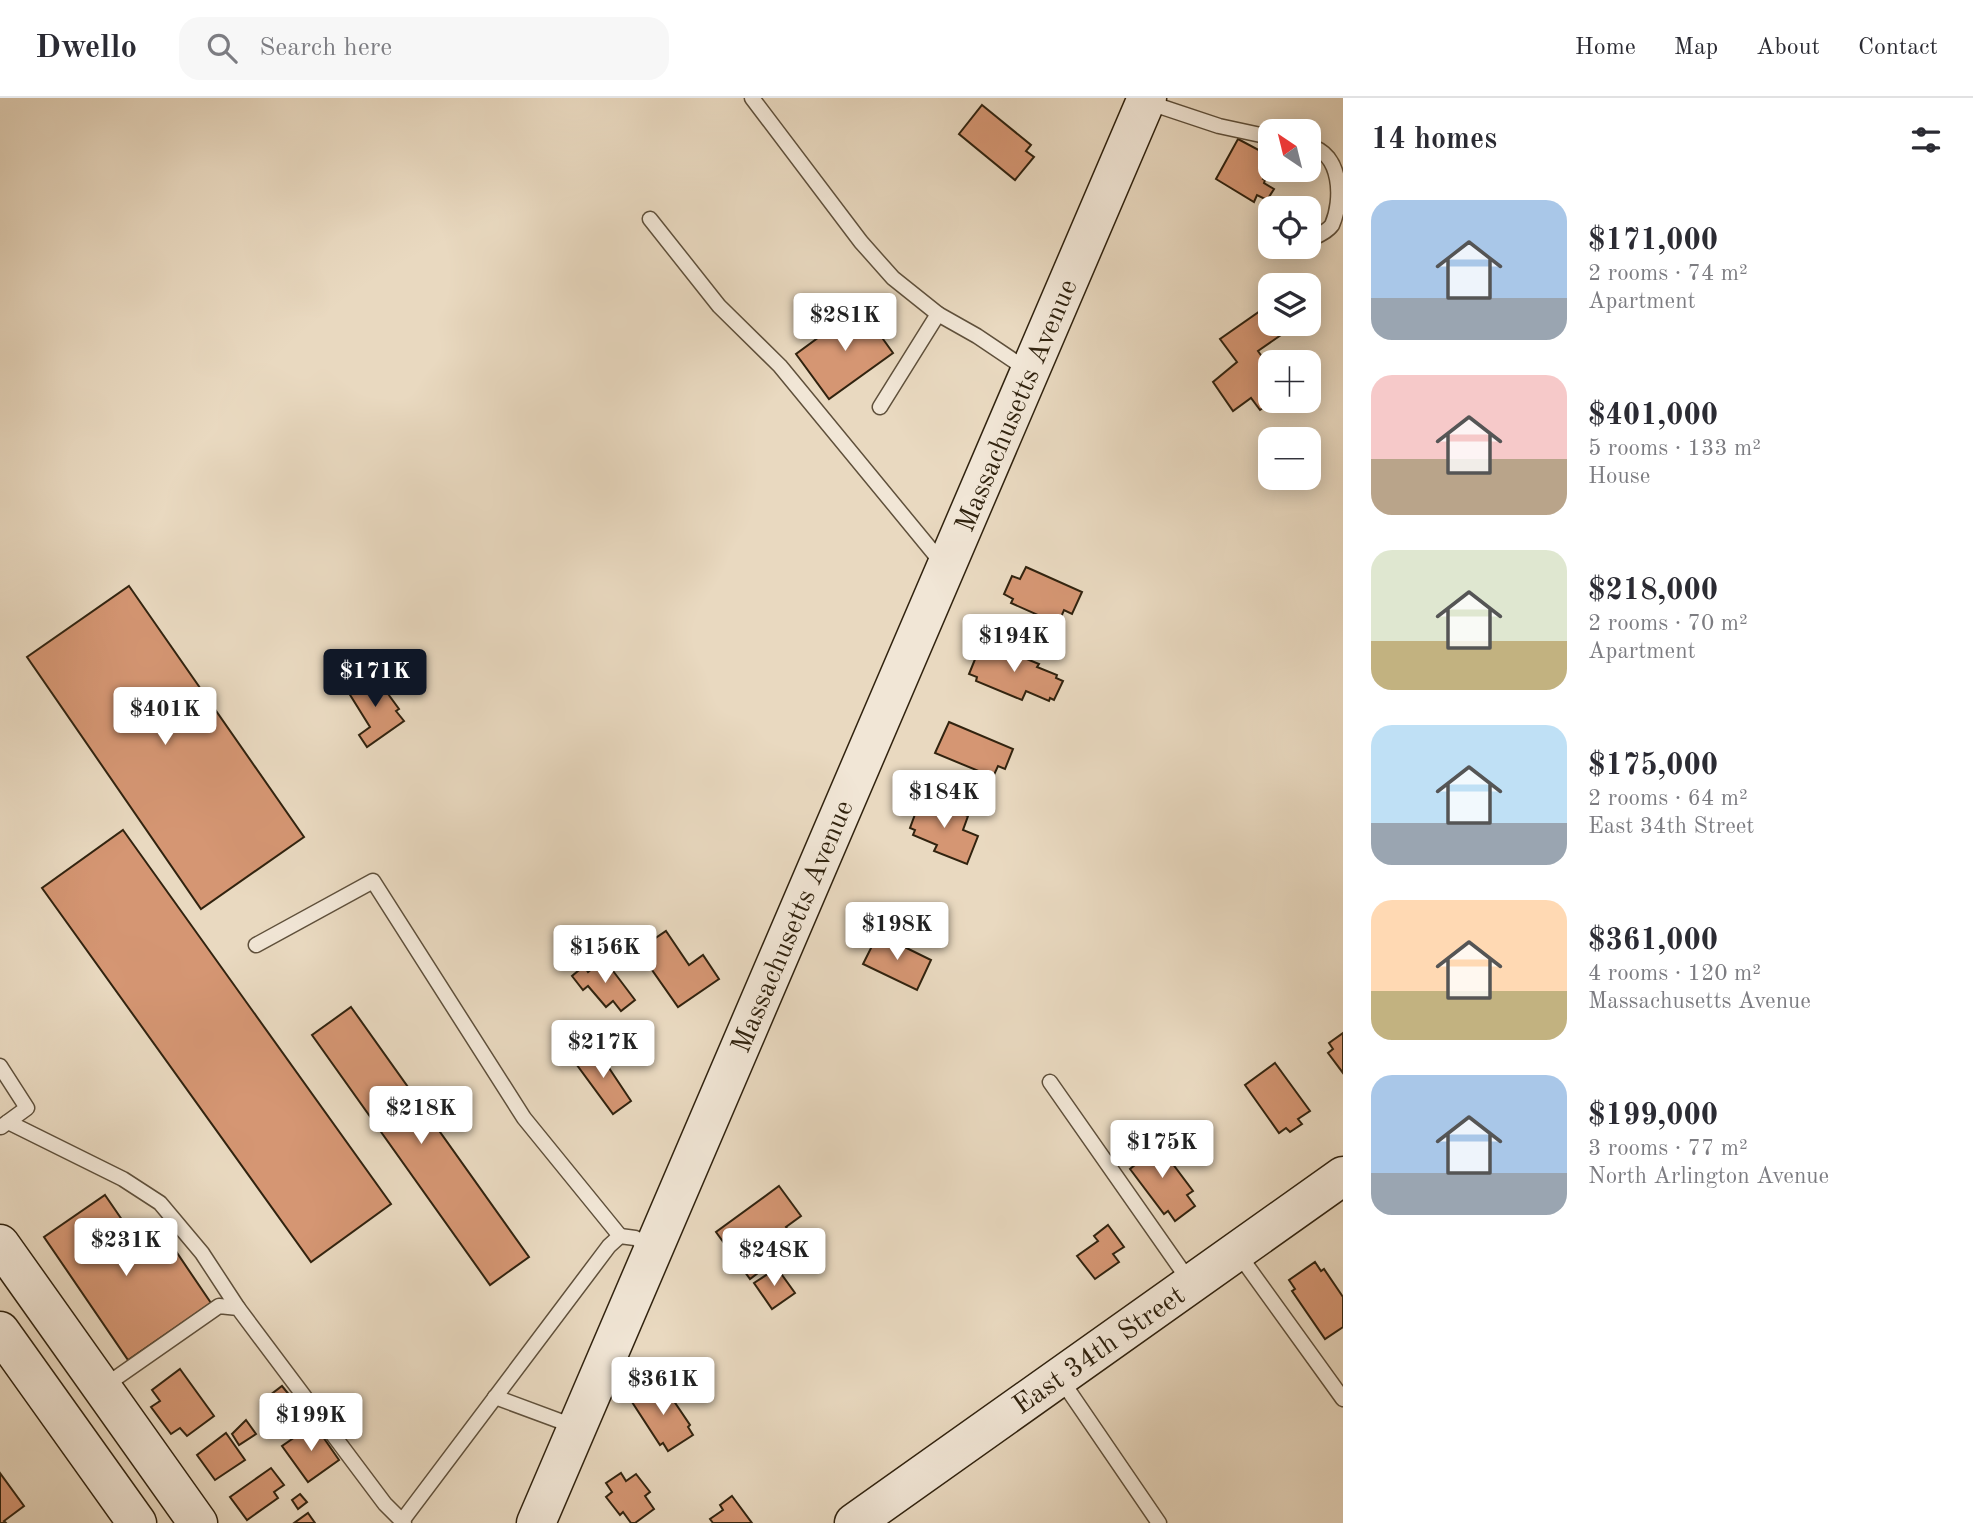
<!DOCTYPE html>
<html lang="en">
<head>
<meta charset="utf-8">
<style>
	:root { --surface:#fff; --page:#f7f7f7; --text:#2b2b33; --muted:#7c7c81; --line:#e1e1e2; --accent:#111827 }
	body { margin:0; font-family:"Old Standard TT",serif; background:var(--page); color:var(--text); height:100vh; display:flex; flex-direction:column; font-size:26px; white-space:nowrap }
	* { box-sizing:border-box; margin:0 }
	p { font-size:23px; color:var(--muted) }
	.icon { flex:none; width:38px; height:38px; fill:none; stroke:currentColor; stroke-width:2; stroke-linecap:round; stroke-linejoin:round }
	.map { position:relative; flex:1; overflow:hidden }
	.panel { display:flex; flex-direction:column; background:var(--surface); width:630px }
	.panel>* { flex:none }
	.needle { width:46px; rotate:325deg }
	.tools { position:absolute; left:1258px; top:21px; display:grid; gap:14px }
	.tools a { display:grid; place-items:center; width:63px; height:63px; border-radius:14px; background:var(--surface); box-shadow:0 4px 18px #0003; font-size:35px }
	.price { position:absolute; translate:-50% -60px; padding:0 16px; border-radius:7px; background:#fff; color:#222; font-size:23px; line-height:46px; filter:drop-shadow(0 2px 4px #0008) }
	.price::after { content:''; position:absolute; left:50%; top:42px; width:21px; height:16px; margin-left:-10px; background:inherit; clip-path:polygon(0 0,100% 0,50% 100%) }
	.price.current { background:var(--accent); color:#fff }
	ul { padding:0; list-style:none }
	li { display:flex; align-items:center; gap:21px; height:175px; padding:0 28px }
	li span { display:grid; place-items:center; flex:none; width:196px; height:140px; border-radius:21px; color:#555 }
	li>.icon { margin-inline-start:auto }
	span .icon { width:84px; height:84px; fill:#fffc; stroke-width:1 }
	li b { font-size:30px }
	h2 { display:flex; justify-content:space-between; align-items:center; height:84px; padding:0 28px; font-size:30px }
	header { display:flex; align-items:center; gap:42px; box-sizing:border-box; height:98px; padding:0 35px; background:var(--surface); border-bottom:2px solid var(--line) }
	header strong { font-size:33px }
	nav { display:flex; gap:38px; margin-inline-start:auto; font-size:24px }
	.search { width:490px; height:63px; background:var(--page); display:flex; align-items:center; gap:18px; box-sizing:border-box; padding:0 24px; border-radius:21px; color:var(--muted); font-size:26px }
	main { display:flex; flex:1; min-height:0 }
	.map>svg:first-child { display:block }
	.building { fill:#d59673; stroke:#31230f; stroke-width:2 }
	.lines { fill:none; stroke-linecap:round; stroke-linejoin:round }
	.lane-casing { stroke:#5f503b; stroke-width:17 }
	.secondary-casing { stroke:#31230f; stroke-width:41 }
	.lane { stroke:#f1e6d6; stroke-width:14 }
	.secondary { stroke:#f1e6d6; stroke-width:38 }
	.labels { text-anchor:middle; stroke-width:7; stroke-linejoin:round; paint-order:stroke }
	.street-label { font-size:28px; fill:#31230f; stroke:#f1e6d6 }
</style>
</head>
<body>
<header>
<strong>Dwello</strong>
<div class="search"><svg class="icon" aria-label="search" viewBox="0 0 24 24"><circle cx="10" cy="10" r="6"/><path d="M15 15l6 6"/></svg>Search here</div>
<nav><a>Home</a><a>Map</a><a>About</a><a>Contact</a></nav>
</header>
<main>
<div class="map">
<svg width="1343" height="1425" viewBox="0 0 1343 1425">
	<rect width="100%" height="100%" fill="#e9d9c0"/>
	<filter id="stains"><feTurbulence type="fractalNoise" baseFrequency=".00286" numOctaves="4"/><feColorMatrix values="0 0 0 0 .2 0 0 0 0 .09 0 0 0 0 .02 0 0 0 .5 -.17"/></filter>
	<radialGradient id="worn" r=".72"><stop offset=".6" stop-color="#630" stop-opacity="0"/><stop offset="1" stop-color="#630" stop-opacity=".3"/></radialGradient>
	<g class="building">
		<path d="M982,7l49,40 -5,6 8,6 -19,23 -56,-46z"/>
		<path d="M1238,41l32,17v10l-7,13 2,1 -1,3 10,6 -7,11 -10,-5 -3,7 -38,-23z"/>
		<path d="M860,209l33,46 -64,46 -33,-45z"/>
		<path d="M1263,211l7,11v4h3l8,11 -23,16 12,17v33h3l-13,9 -9,-12 -18,13 -20,-29 24,-20 -17,-23z"/>
		<path d="M1026,469l56,25 -10,22 -8,-4 -6,14 -47,-21 2,-4 -9,-5 8,-18 8,3z"/>
		<path d="M129,488l175,251 -103,72 -174,-252z"/>
		<path d="M990,546l49,20 -2,3 20,8 -1,3 7,3 -9,19 -4,-2 -1,3 -23,-10 -4,9 -46,-19 1,-4 -8,-3 11,-27 8,3z"/>
		<path d="M368,577l8,10 4,-2 19,26 -3,2 8,10 -37,26 -8,-12 11,-8 -23,-37z"/>
		<path d="M949,624l64,27 -8,20 -7,-3 -5,11 -58,-24z"/>
		<path d="M921,700l47,18 -5,14 15,6 -11,28 -33,-13 3,-6 -24,-10 2,-5 -5,-2z"/>
		<path d="M123,732l268,374 -80,58 -269,-374z"/>
		<path d="M666,833l23,34 14,-10 16,24 -41,28 -40,-57z"/>
		<path d="M878,836l53,26 -14,30 -54,-26z"/>
		<path d="M604,861l31,41 -14,11 -8,-10 -7,6 -18,-21 -5,4 -11,-14 12,-10 4,6z"/>
		<path d="M351,909l178,250 -39,28 -178,-250z"/>
		<path d="M1343,935v40l-15,-20 5,-4 -4,-6z"/>
		<path d="M595,949l36,54 -18,13 -39,-53z"/>
		<path d="M1275,965l35,48 -12,8 4,5 -12,8 -4,-4 -7,5 -34,-48z"/>
		<path d="M1144,1038l11,15 5,-4 33,44 -6,4 8,11 -20,15 -7,-10 -4,3 -34,-45 11,-9 -10,-13z"/>
		<path d="M779,1088l22,30 -15,11 12,16 -48,36 -34,-47z"/>
		<path d="M105,1097l42,61 22,-15 42,62 -83,57 -84,-123z"/>
		<path d="M1108,1127l16,22 -11,7 6,8 -24,17 -18,-23 21,-15 -4,-5z"/>
		<path d="M1315,1164l6,9 3,-2 19,28v30l-18,12 -33,-48 3,-2 -6,-9z"/>
		<path d="M777,1170l18,25 -23,16 -18,-26z"/>
		<path d="M180,1271l34,47 -27,20 -7,-8 -9,6 -20,-27 9,-6 -8,-11z"/>
		<path d="M661,1284l29,43 -2,2 5,8 -25,16 -5,-8 -3,2 -28,-43z"/>
		<path d="M282,1288l18,22 -22,17 -17,-23z"/>
		<path d="M246,1322l10,14 -17,11 -7,-11z"/>
		<path d="M314,1326l25,36 -31,22 -26,-36z"/>
		<path d="M226,1335l19,27 -30,20 -18,-25z"/>
		<path d="M271,1370l13,17 -10,7 4,6 -31,22 -17,-23z"/>
		<path d="M0,1375l24,33 -20,15 2,2h-6z"/>
		<path d="M621,1375l5,8 10,-7 14,18 -5,4 9,13 -19,14h-4l-8,-11 -3,3 -14,-18 6,-5 -6,-9z"/>
		<path d="M300,1396l7,8 -9,7 -6,-9z"/>
		<path d="M732,1398l20,27h-39l-3,-4 13,-9 -3,-5z"/>
		<path d="M308,1415l7,10h-21z"/>
	</g>
	<g class="lines">
		<g class="lane-casing">
			<g id="lane">
				<path d="M752,0l109,144 32,36 45,36"/>
				<path d="M1147,4l72,24 51,11"/>
				<path d="M1309,48c33,7 34,54 23,79 -5,7 -15,11 -23,15"/>
				<path d="M650,121l69,87 61,60 162,197"/>
				<path d="M880,309l58,-93 39,22 52,35"/>
				<path d="M256,847l117,-64 151,237 96,118"/>
				<path d="M0,968l27,42 -26,19"/>
				<path d="M1050,984l140,200"/>
				<path d="M8,1024l115,57 37,24 42,50 36,55"/>
				<path d="M1237,1154l106,147"/>
				<path d="M1060,1280l99,145"/>
				<path d="M103,1289l116,-81 19,2 147,196 19,19"/>
				<path d="M495,1299l81,30"/>
				<path d="M402,1423l207,-275 11,-10 15,2 17,9"/>
			</g>
		</g>
		<g class="secondary-casing">
			<g id="secondary">
				<path d="M0,1146l198,279"/>
				<path d="M0,1233l137,192"/>
				<path d="M536,1425l611,-1425"/>
				<path d="M854,1425l489,-347"/>
			</g>
		</g>
		<use href="#lane" class="lane"/>
		<use href="#secondary" class="secondary"/>
	</g>
	<g class="labels">
		<g class="street-label">
			<text transform="translate(1015 307) rotate(-67)" y="10">Massachusetts Avenue</text>
			<text transform="translate(791 828) rotate(-67)" y="10">Massachusetts Avenue</text>
			<text transform="translate(1098 1251) rotate(-35)" y="10">East 34th Street</text>
		</g>
	</g>
	<rect width="100%" height="100%" filter="url(#stains)"/>
	<rect width="100%" height="100%" fill="url(#worn)"/>
</svg>
<div class="tools">
<a><svg class="needle" viewBox="-14 -14 28 28"><path d="M0-13l5 13h-10z" fill="#e53935"/><path d="M0 13l5-13h-10z" fill="#7c7c81"/></svg></a>
<a><svg class="icon" aria-label="locate" viewBox="0 0 24 24"><circle cx="12" cy="12" r="6"/><path d="M12 2v4M12 18v4M2 12h4M18 12h4"/></svg></a>
<a><svg class="icon" aria-label="layers" viewBox="0 0 24 24"><path d="M12 4l9 5-9 5-9-5zM3 14l9 5 9-5"/></svg></a>
<a>+</a>
<a>−</a>
</div>
<b class="price" style="left:845px;top:255px">$281K</b>
<b class="price" style="left:1014px;top:576px">$194K</b>
<b class="price current" style="left:375px;top:611px">$171K</b>
<b class="price" style="left:165px;top:649px">$401K</b>
<b class="price" style="left:944px;top:732px">$184K</b>
<b class="price" style="left:897px;top:864px">$198K</b>
<b class="price" style="left:605px;top:887px">$156K</b>
<b class="price" style="left:603px;top:982px">$217K</b>
<b class="price" style="left:421px;top:1048px">$218K</b>
<b class="price" style="left:1162px;top:1082px">$175K</b>
<b class="price" style="left:126px;top:1180px">$231K</b>
<b class="price" style="left:774px;top:1190px">$248K</b>
<b class="price" style="left:663px;top:1319px">$361K</b>
<b class="price" style="left:311px;top:1355px">$199K</b>
</div>
<section class="panel">
<h2>14 homes<svg class="icon" aria-label="filters" viewBox="0 0 24 24"><path d="M4 7h16M4 17h16"/><circle cx="9" cy="7" r="2"/><circle cx="15" cy="17" r="2"/></svg></h2>
<ul>
<li><span style="background:linear-gradient(#a9c7e8 70%,#9aa5b1 0)"><svg class="icon" aria-label="home" viewBox="0 0 24 24"><path d="M3 11l9-7 9 7M6 9v11h12V9"/></svg></span><div><b>$171,000</b><p>2 rooms · 74 m²</p><p>Apartment</p></div></li>
<li><span style="background:linear-gradient(#f6c9c9 60%,#b9a48a 0)"><svg class="icon" aria-label="home" viewBox="0 0 24 24"><path d="M3 11l9-7 9 7M6 9v11h12V9"/></svg></span><div><b>$401,000</b><p>5 rooms · 133 m²</p><p>House</p></div></li>
<li><span style="background:linear-gradient(#dfe7d0 65%,#c2b280 0)"><svg class="icon" aria-label="home" viewBox="0 0 24 24"><path d="M3 11l9-7 9 7M6 9v11h12V9"/></svg></span><div><b>$218,000</b><p>2 rooms · 70 m²</p><p>Apartment</p></div></li>
<li><span style="background:linear-gradient(#bfe0f5 70%,#9aa5b1 0)"><svg class="icon" aria-label="home" viewBox="0 0 24 24"><path d="M3 11l9-7 9 7M6 9v11h12V9"/></svg></span><div><b>$175,000</b><p>2 rooms · 64 m²</p><p>East 34th Street</p></div></li>
<li><span style="background:linear-gradient(#ffd9b3 65%,#c2b280 0)"><svg class="icon" aria-label="home" viewBox="0 0 24 24"><path d="M3 11l9-7 9 7M6 9v11h12V9"/></svg></span><div><b>$361,000</b><p>4 rooms · 120 m²</p><p>Massachusetts Avenue</p></div></li>
<li><span style="background:linear-gradient(#a9c7e8 70%,#9aa5b1 0)"><svg class="icon" aria-label="home" viewBox="0 0 24 24"><path d="M3 11l9-7 9 7M6 9v11h12V9"/></svg></span><div><b>$199,000</b><p>3 rooms · 77 m²</p><p>North Arlington Avenue</p></div></li>
</ul>
</section>
</main>
</body>
</html>
